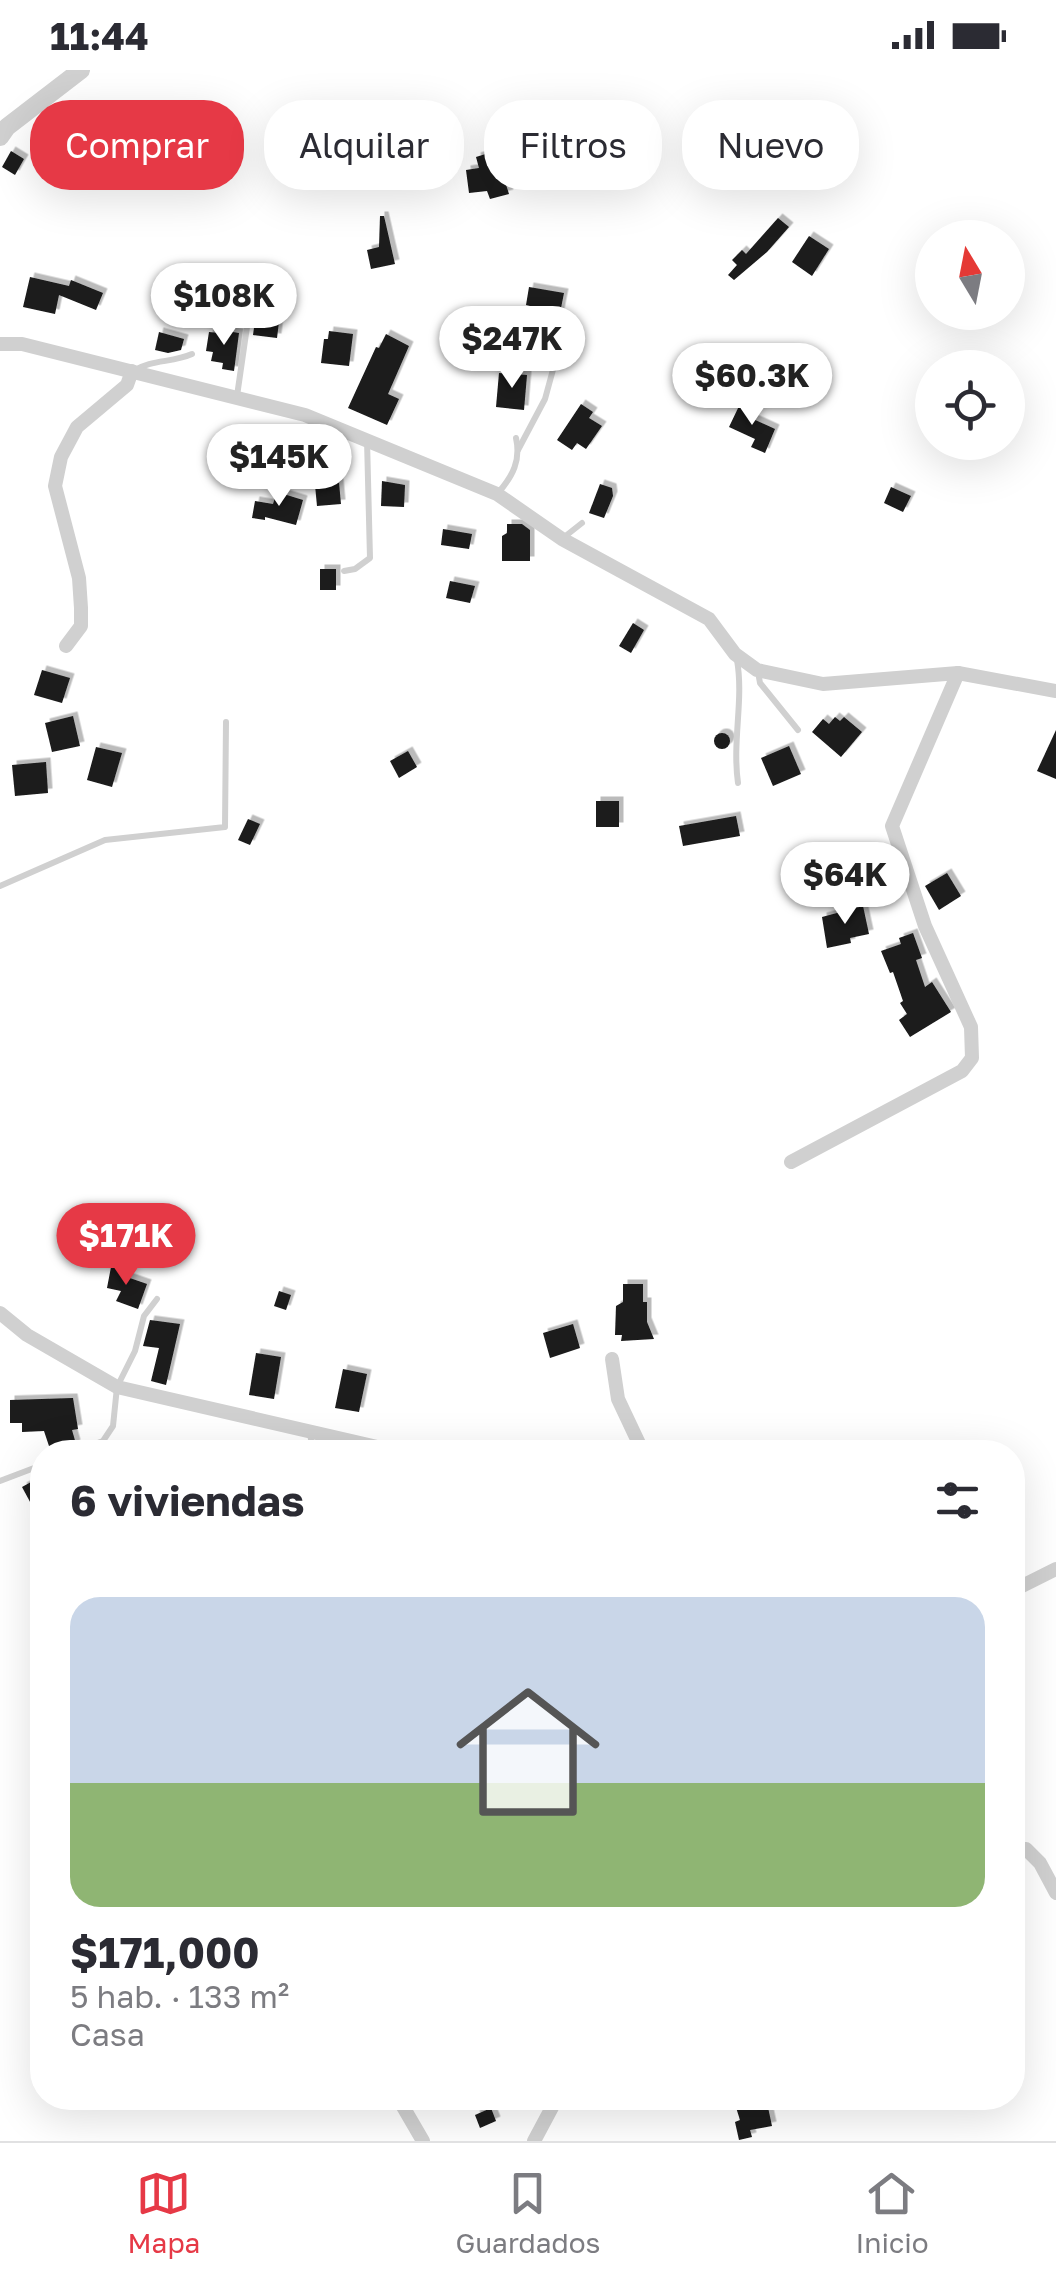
<!DOCTYPE html>
<html lang="es">
<head>
<meta charset="utf-8">
<style>
	:root { --surface:#fff; --page:#f7f7f7; --text:#2b2b33; --muted:#7c7c81; --line:#e1e1e2; --accent:#e63946 }
	body { margin:0; font-family:"Golos Text",sans-serif; background:var(--page); color:var(--text); height:100vh; display:flex; flex-direction:column; font-size:38px; white-space:nowrap }
	* { box-sizing:border-box; margin:0 }
	p { font-size:32px; color:var(--muted) }
	.icon { flex:none; width:55px; height:55px; fill:none; stroke:currentColor; stroke-width:2; stroke-linecap:round; stroke-linejoin:round }
	.map { position:relative; flex:1; overflow:hidden }
	.drawer { position:absolute; left:30px; top:1370px; width:995px; height:670px; display:flex; flex-direction:column; background:var(--surface); border-radius:40px; box-shadow:0 10px 40px #0002 }
	.drawer>* { flex:none }
	.hud { position:absolute; left:30px; top:30px; width:998px; height:90px; display:flex; gap:20px }
	.needle { width:65px; rotate:350deg }
	.tools { position:absolute; left:915px; top:150px; display:grid; gap:20px }
	.tools a { display:grid; place-items:center; width:110px; height:110px; border-radius:50%; background:var(--surface); box-shadow:0 10px 40px #0002; font-size:50px }
	.price { position:absolute; translate:-50% -85px; padding:0 22px; border-radius:35px; background:#fff; color:#222; font-size:32px; line-height:65px; filter:drop-shadow(0 2px 5px #0008) }
	.price::after { content:''; position:absolute; left:50%; top:60px; width:30px; height:22px; margin-left:-15px; background:inherit; clip-path:polygon(0 0,100% 0,50% 100%) }
	.price.selected { background:var(--accent); color:#fff }
	ul { padding:0; list-style:none }
	li { display:grid; align-content:center; gap:20px; height:530px; padding:0 40px }
	li+li { border-top:2px solid var(--line) }
	li span { display:grid; place-items:center; height:310px; border-radius:30px; color:#555 }
	li>.icon { margin-inline-start:auto }
	span .icon { width:180px; height:180px; fill:#fffc; stroke-width:1 }
	li b { font-size:42px }
	h2 { display:flex; justify-content:space-between; align-items:center; height:120px; padding:0 40px; font-size:42px }
	.chip { padding:0 35px; border-radius:40px; background:var(--surface); box-shadow:0 10px 40px #0002; font-size:35px; line-height:90px }
	.chip.selected { background:var(--accent); color:#fff }
	.status { display:flex; justify-content:space-between; align-items:center; height:70px; padding:0 50px; background:var(--surface); direction:ltr }
	.status svg { height:28px; fill:currentColor }
	.menu { display:flex; justify-content:space-around; align-items:center; height:140px; border-top:2px solid var(--line); background:var(--surface); font-size:28px; color:var(--muted) }
	.menu a { display:grid; justify-items:center; gap:5px }
	.menu .selected { color:var(--accent) }
	.map>svg:first-child { display:block }
	.building { fill:#1a1a1a; filter:url(#shadow) }
	.lines { fill:none; stroke-linecap:round; stroke-linejoin:round }
	.service { stroke:#d0d0d0; stroke-width:6 }
	.minor { stroke:#d0d0d0; stroke-width:14 }
	.tertiary { stroke:#d0d0d0; stroke-width:18 }
</style>
</head>
<body>
<div class="status"><b>11:44</b><svg viewBox="0 0 49 12"><path d="M0 12V9h3v3zM5 12V6h3v6zM10 12V3h3v9zM15 12V0h3v12zM26 1h20v11H26zM47 4h2v5h-2z"/></svg></div>
<div class="map">
<svg width="1056" height="2071" viewBox="0 0 1056 2071">
	<defs>
		<filter id="shadow"><feDropShadow dx="4.5" dy="-4.5" stdDeviation="0" flood-color="#0004"/></filter>
	</defs>
	<rect width="100%" height="100%" fill="#fff"/>
	<g class="building">
		<path d="M11,81l13,8 -9,16 -13,-8z"/>
		<path d="M495,81l14,43 -19,5 -3,-8 -18,2 -3,-23 13,-2 -3,-11z"/>
		<path d="M380,146h4l11,48 -24,5 -4,-19 12,-3z"/>
		<path d="M778,148l11,9 -22,25 -33,28 -6,-5 9,-10 -5,-5 10,-10 4,4z"/>
		<path d="M809,166l20,13 -17,27 -20,-14z"/>
		<path d="M30,207l39,9 2,-6 32,13 -7,17 -37,-15 -4,19 -32,-7z"/>
		<path d="M529,217l35,6 -5,25 -7,-2 -2,7 -22,-4 2,-13 -4,-1z"/>
		<path d="M263,233l18,2 -4,33 -24,-3 3,-22h6z"/>
		<path d="M220,260l19,3 -5,38 -12,-2 1,-6 -12,-2 2,-9 -7,-1 3,-19 10,1z"/>
		<path d="M329,261l24,3 -4,32 -28,-3 3,-24h4z"/>
		<path d="M159,262l25,7 -3,11 -13,3 -13,-3z"/>
		<path d="M386,264l23,12 -21,48 11,5 -12,26 -39,-17 28,-61 3,1z"/>
		<path d="M499,303l28,2 -3,35 -28,-3z"/>
		<path d="M581,334l12,8 -4,6 13,8 -16,23 -9,-6 -5,7 -15,-10z"/>
		<path d="M740,334l16,8 -3,7 22,10 -10,24 -14,-6 4,-8 -26,-12z"/>
		<path d="M382,411l23,4 -1,22 -23,-1z"/>
		<path d="M339,413l2,21 -24,2 -2,-21z"/>
		<path d="M600,414l12,4 1,8 -9,22 -15,-5z"/>
		<path d="M891,417l20,9 -8,16 -19,-9z"/>
		<path d="M277,422l26,8 -7,25 -31,-8v3l-13,-2 3,-17 18,3z"/>
		<path d="M507,454h15l8,6v31h-28v-25l5,-3z"/>
		<path d="M443,459l29,5 -3,15 -28,-4z"/>
		<rect x="320" y="499" width="16" height="21"/>
		<path d="M450,511l25,5 -5,17 -24,-5z"/>
		<path d="M633,553l11,7 -13,23 -12,-7z"/>
		<path d="M42,600l28,8 -8,25 -28,-8z"/>
		<path d="M73,646l7,30 -28,6 -7,-29z"/>
		<path d="M835,647l5,4 4,-4 18,15 -21,25 -29,-25 11,-13 6,5z"/>
		<path d="M1056,660v49l-19,-8z"/>
		<circle cx="722" cy="671" r="8"/>
		<path d="M789,676l12,28 -28,12 -12,-28z"/>
		<path d="M96,677l26,6 -10,34 -25,-7z"/>
		<path d="M408,681l9,16 -18,11 -9,-17z"/>
		<path d="M46,692l2,31 -33,3 -3,-31z"/>
		<rect x="596" y="731" width="23" height="26"/>
		<path d="M736,746l4,20 -57,10 -4,-20z"/>
		<path d="M248,749l12,5 -10,21 -12,-5z"/>
		<path d="M947,803l14,23 -22,14 -14,-24z"/>
		<path d="M863,836l6,28 -19,4 1,5 -24,5 -5,-31z"/>
		<path d="M913,863l9,25 -6,2 9,27 7,-5 19,30 -41,25 -11,-17 8,-6 -7,-11 3,-2 -10,-29 -3,1 -9,-22 20,-7 -2,-6z"/>
		<path d="M111,1197l14,3 -1,6 23,8 -9,25 -22,-8 5,-10 -14,-3z"/>
		<path d="M623,1214h20v18h4v20l7,17 -33,2 1,-6h-7l1,-29 7,-4z"/>
		<path d="M279,1221l12,4 -5,15 -12,-4z"/>
		<path d="M150,1250l30,4 -14,61 -15,-4 8,-33 -16,-2z"/>
		<path d="M573,1254l7,24 -30,10 -7,-25z"/>
		<path d="M256,1283l25,4 -7,42 -25,-4z"/>
		<path d="M343,1299l24,5 -8,38 -24,-4z"/>
		<path d="M73,1328l5,31 -6,1 4,14 -10,6 -15,2 -7,-21 -22,1v-9h-12v-23z"/>
		<path d="M42,1406v48l-20,-37z"/>
		<path d="M733,2028h33l6,28 -22,4 2,7 -13,3 -4,-18 5,-2z"/>
		<path d="M491,2038l5,13 -16,7 -5,-13z"/>
	</g>
	<g class="lines">
		<g class="service">
			<path d="M133,301c19,-12 39,-8 59,-17"/>
			<path d="M237,326l14,-97"/>
			<path d="M518,380l27,-51 18,-66"/>
			<path d="M498,423c15,-17 23,-33 18,-55"/>
			<path d="M563,468l19,-15"/>
			<path d="M344,501l11,-2 15,-11 -3,-118"/>
			<path d="M737,590c7,40 -5,80 1,123"/>
			<path d="M758,602l2,11 38,47"/>
			<path d="M0,816l105,-46 120,-13 1,-105"/>
			<path d="M829,829l76,-25"/>
			<path d="M310,1363l3,19"/>
			<path d="M73,1382l30,-11 10,-15 4,-39 18,-36 9,-35 13,-17"/>
			<path d="M0,1411l42,-16"/>
		</g>
		<g class="minor">
			<path d="M0,274h22l283,71 192,79 65,45 147,80 26,35 22,16 66,14 135,-11 98,18"/>
			<path d="M66,576l15,-20v-18l-2,-30 -24,-92 6,-29 16,-30 50,-42 5,-14"/>
			<path d="M791,1092l171,-91 10,-13 -1,-31 -46,-101 -33,-100 66,-153"/>
			<path d="M0,1243l27,22 90,52 282,65"/>
			<path d="M612,1289l6,40 25,53"/>
			<path d="M1012,1521l44,-22"/>
			<path d="M1012,1780l14,-1 14,14 16,30"/>
			<path d="M398,2028l25,43"/>
			<path d="M534,2071l23,-43"/>
		</g>
		<path class="tertiary" d="M0,67l7,-10 74,-57"/>
	</g>
</svg>
<div class="tools">
<a><svg class="needle" viewBox="-14 -14 28 28"><path d="M0-13l5 13h-10z" fill="#e53935"/><path d="M0 13l5-13h-10z" fill="#7c7c81"/></svg></a>
<a><svg class="icon" aria-label="locate" viewBox="0 0 24 24"><circle cx="12" cy="12" r="6"/><path d="M12 2v4M12 18v4M2 12h4M18 12h4"/></svg></a>
</div>
<b class="price" style="left:224px;top:278px">$108K</b>
<b class="price" style="left:512px;top:321px">$247K</b>
<b class="price" style="left:752px;top:358px">$60.3K</b>
<b class="price" style="left:279px;top:439px">$145K</b>
<b class="price" style="left:845px;top:857px">$64K</b>
<b class="price selected" style="left:126px;top:1218px">$171K</b>
<div class="hud">
<a class="chip selected">Comprar</a>
<a class="chip">Alquilar</a>
<a class="chip">Filtros</a>
<a class="chip">Nuevo</a>
</div>
<section class="drawer">
<h2>6 viviendas<svg class="icon" aria-label="filters" viewBox="0 0 24 24"><path d="M4 7h16M4 17h16"/><circle cx="9" cy="7" r="2"/><circle cx="15" cy="17" r="2"/></svg></h2>
<ul>
<li><span style="background:linear-gradient(#c9d6e8 60%,#8fb573 0)"><svg class="icon" aria-label="home" viewBox="0 0 24 24"><path d="M3 11l9-7 9 7M6 9v11h12V9"/></svg></span><div><b>$171,000</b><p>5 hab. · 133 m²</p><p>Casa</p></div></li>
</ul>
</section>
</div>
<nav class="menu">
<a class="selected"><svg class="icon" aria-label="map" viewBox="0 0 24 24"><path d="M3 6l6-2 6 2 6-2v14l-6 2-6-2-6 2zM9 4v14M15 6v14"/></svg>Mapa</a>
<a><svg class="icon" aria-label="saved" viewBox="0 0 24 24"><path d="M7 4h10v16l-5-4-5 4z"/></svg>Guardados</a>
<a><svg class="icon" aria-label="home" viewBox="0 0 24 24"><path d="M3 11l9-7 9 7M6 9v11h12V9"/></svg>Inicio</a>
</nav>
</body>
</html>
